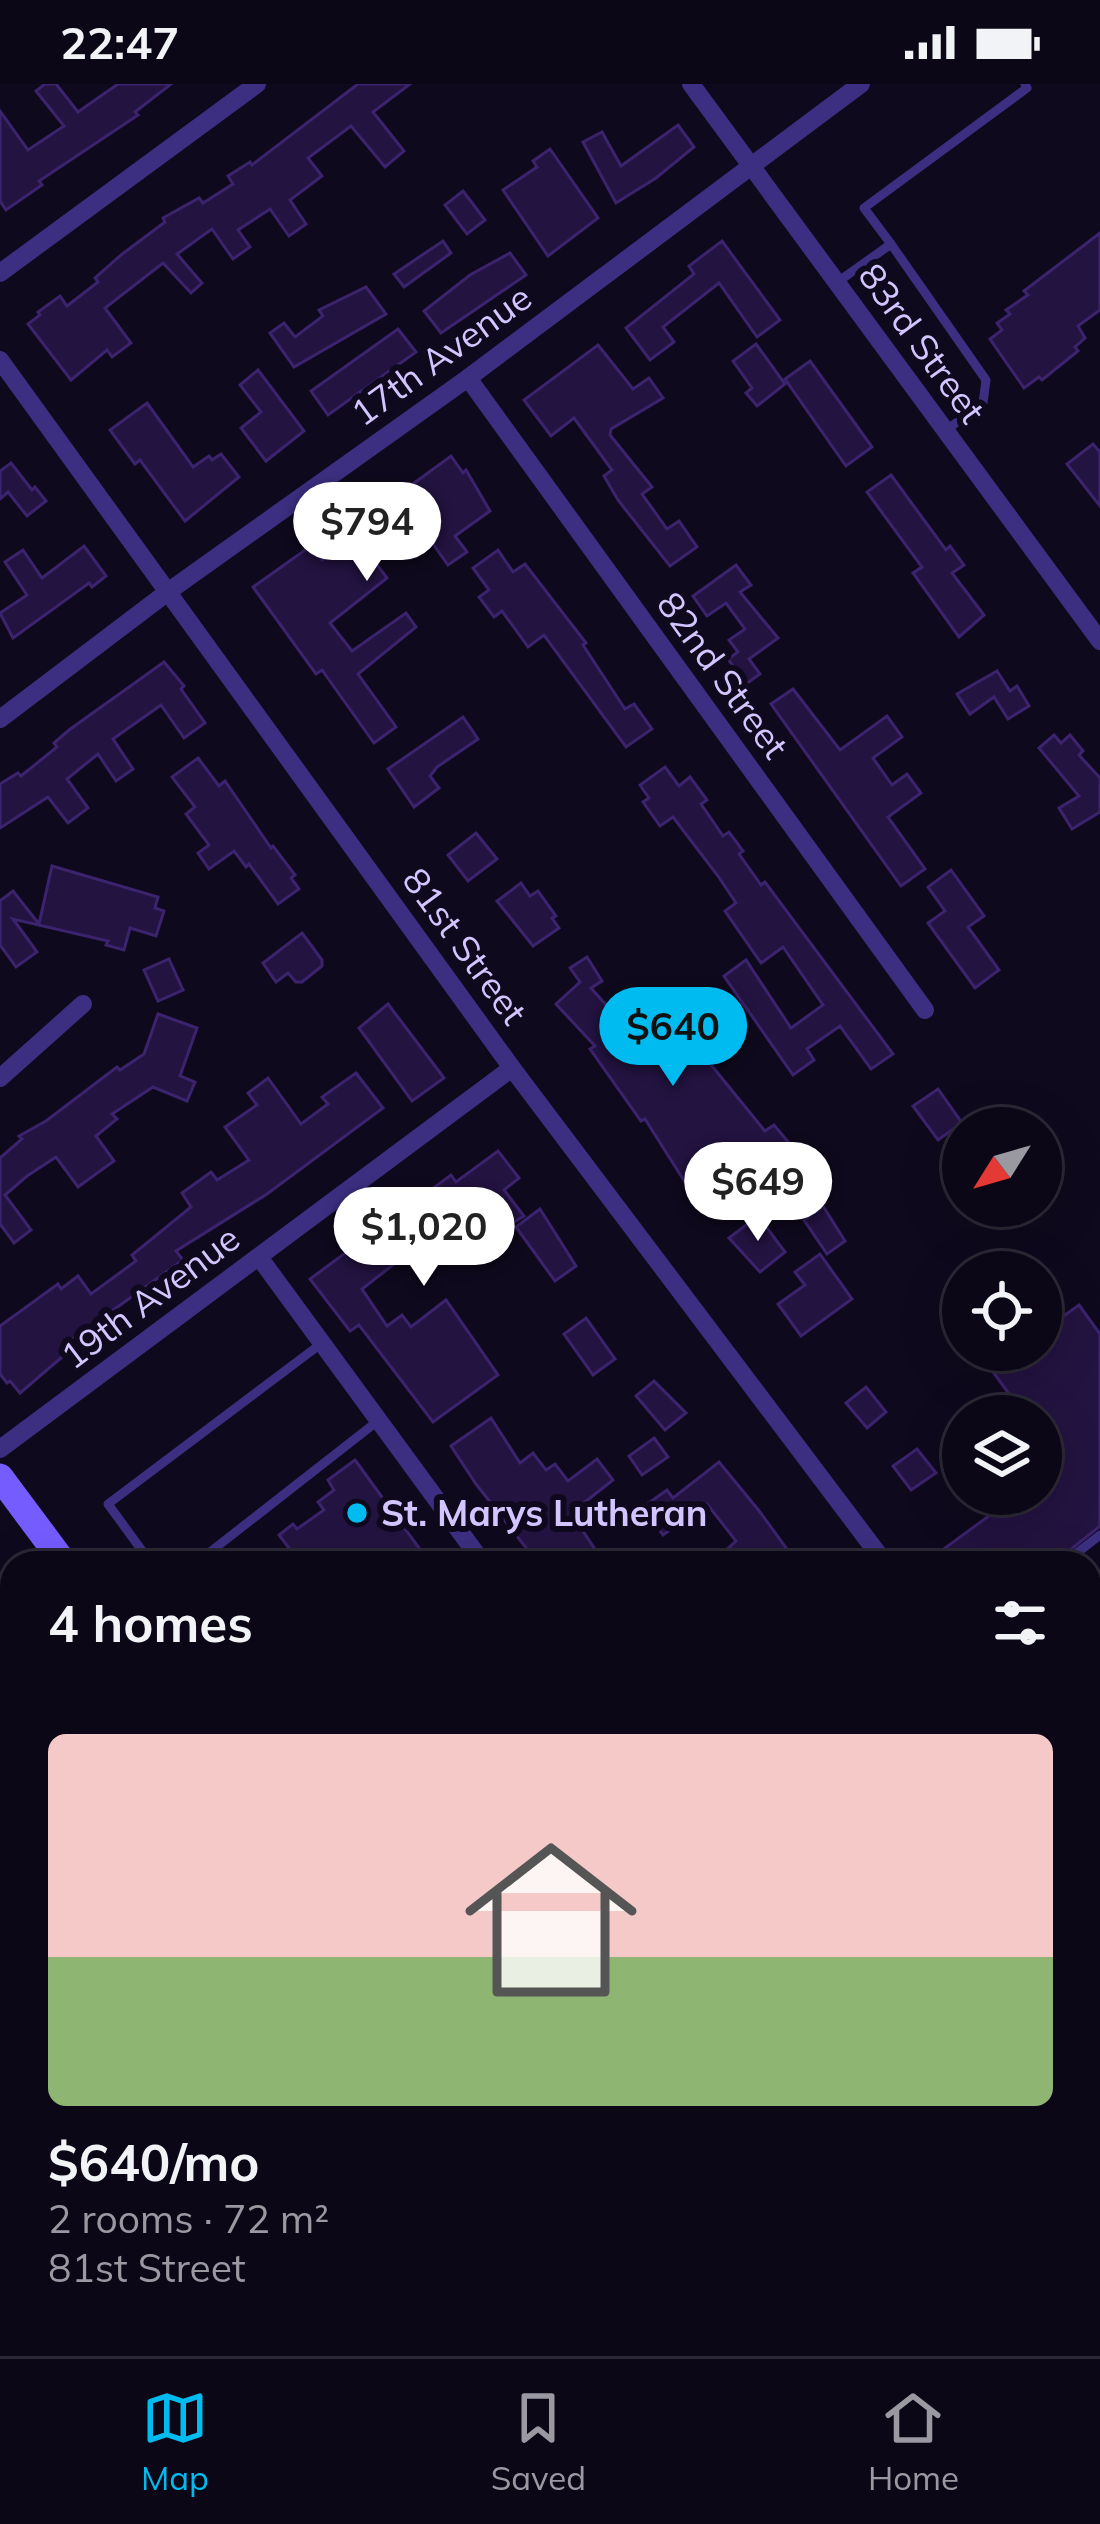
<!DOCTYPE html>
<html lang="en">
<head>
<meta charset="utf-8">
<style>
	:root { --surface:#0b0716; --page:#191523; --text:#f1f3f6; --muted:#9a99a1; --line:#2b2835; --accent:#00bbf0 }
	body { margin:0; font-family:Mulish,sans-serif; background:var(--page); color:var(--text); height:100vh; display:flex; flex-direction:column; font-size:45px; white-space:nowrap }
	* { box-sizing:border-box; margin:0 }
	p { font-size:39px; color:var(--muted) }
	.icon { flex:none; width:66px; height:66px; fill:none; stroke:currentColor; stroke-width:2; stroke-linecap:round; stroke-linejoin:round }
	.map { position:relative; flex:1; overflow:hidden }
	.details { position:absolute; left:0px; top:1467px; width:1101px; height:807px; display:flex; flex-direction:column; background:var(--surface); border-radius:36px 36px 0 0; box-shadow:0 12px 48px #0002,0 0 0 3px var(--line) }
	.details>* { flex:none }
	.needle { width:78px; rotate:233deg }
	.buttons { position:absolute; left:942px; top:1023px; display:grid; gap:24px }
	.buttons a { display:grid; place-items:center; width:120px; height:120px; border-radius:50%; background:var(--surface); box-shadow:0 12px 48px #0002,0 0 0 3px var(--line); font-size:60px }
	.price { position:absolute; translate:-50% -102px; padding:0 27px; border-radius:42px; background:#fff; color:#222; font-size:39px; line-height:78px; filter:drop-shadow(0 3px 6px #0008) }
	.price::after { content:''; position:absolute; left:50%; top:72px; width:36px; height:27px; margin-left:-18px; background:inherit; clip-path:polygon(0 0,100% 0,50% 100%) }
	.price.selected { background:var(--accent); color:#111 }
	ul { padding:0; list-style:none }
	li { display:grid; align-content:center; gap:24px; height:636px; padding:0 48px }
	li+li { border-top:3px solid var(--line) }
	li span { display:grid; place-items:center; height:372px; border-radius:18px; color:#555 }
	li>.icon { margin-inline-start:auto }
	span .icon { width:216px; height:216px; fill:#fffc; stroke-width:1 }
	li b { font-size:51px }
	h2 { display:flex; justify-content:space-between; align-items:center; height:144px; padding:0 48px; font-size:51px }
	.status { display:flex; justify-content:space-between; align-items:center; height:84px; padding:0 60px; background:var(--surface); direction:ltr }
	.status svg { height:33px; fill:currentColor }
	.dock { display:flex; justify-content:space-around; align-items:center; height:168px; border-top:3px solid var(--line); background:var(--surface); font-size:33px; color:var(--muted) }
	.dock a { display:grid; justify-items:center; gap:6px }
	.dock .selected { color:var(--accent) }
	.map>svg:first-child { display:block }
	.building { fill:#221340; stroke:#3b236e; stroke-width:3 }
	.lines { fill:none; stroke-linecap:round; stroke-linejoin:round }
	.lane { stroke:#3c2f81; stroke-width:9 }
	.street { stroke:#3c2f81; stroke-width:18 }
	.secondary { stroke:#745cff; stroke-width:27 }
	.poi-dot { fill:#00bbf0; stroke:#0f091d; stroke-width:4.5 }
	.labels { text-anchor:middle; stroke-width:12; stroke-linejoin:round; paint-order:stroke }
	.street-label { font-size:36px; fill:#d3c5ff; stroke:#0f091d }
	.poi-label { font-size:36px; font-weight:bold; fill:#d3c5ff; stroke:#0f091d; text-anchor:start }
</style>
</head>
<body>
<div class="status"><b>22:47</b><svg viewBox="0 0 49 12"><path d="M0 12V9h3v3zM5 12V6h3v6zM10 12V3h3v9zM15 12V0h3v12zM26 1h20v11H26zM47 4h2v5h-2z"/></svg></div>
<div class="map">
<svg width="1100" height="2272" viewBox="0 0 1100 2272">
	<rect width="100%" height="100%" fill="#0f091d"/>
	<g class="building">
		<path d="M45,0h11l22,28 40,-28h53l-36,28 3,3 -99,66 3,4 -36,25 -6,-9v-90l28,39 36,-24 -28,-35z"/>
		<path d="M358,0h52l-37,28 31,39 -19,16 -34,-41 -43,32 14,18 -32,24 16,24 -17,12 -19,-27 -32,21 12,17 -17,12 -21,-30 -35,25 25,29 -11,10 -28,-30 -58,45 26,35 -19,14 -5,-7 -36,30 -43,-56 12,-9 -2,-3 22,-16 7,10 31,-24 -3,-4 26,-23 44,-33 -2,-4 36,-20 4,5 30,-19 -5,-8 22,-14 2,3z"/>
		<path d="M678,41l16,22 -38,31 -40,25 -33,-61 19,-10 19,34z"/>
		<path d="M550,65l48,69 -50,38 -45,-66 34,-23 -4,-6z"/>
		<path d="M463,107l22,29 -18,14 -22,-29z"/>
		<path d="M1100,149v77l-22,16 7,12 -10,9 3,4 -36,29 -3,-3 -15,11 -34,-49 12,-9 -5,-7 13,-9 -4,-4 22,-15 -4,-4z"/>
		<path d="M443,157l8,12 -47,34 -10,-13z"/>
		<path d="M722,157l58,79 -23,17 -38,-54 -56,44 11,15 -24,18 -24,-32 68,-54 -5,-8z"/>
		<path d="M510,169l16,22 -85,58 -17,-22 46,-36z"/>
		<path d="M366,203l20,27 -92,53 -24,-34 14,-10 11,14 28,-21 -4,-6z"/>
		<path d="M398,245l18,23 -88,63 -17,-24z"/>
		<path d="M756,260l29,40 -28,22 -11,-13 6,-5 -19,-27z"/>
		<path d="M598,261l35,44 16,-11 14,20 -52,31 -1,6 42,52 -10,7 25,35 12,-8 18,26 -27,19 -52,-66 -14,-24 8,-6 -38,-52 -23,18 -27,-36z"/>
		<path d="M810,277l62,86 -26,19 -61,-87z"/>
		<path d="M258,286l46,61 -38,30 -25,-33 20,-16 -21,-27z"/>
		<path d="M147,319l46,64 16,-11 3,4 9,-6 18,23 -54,44 -45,-61 -5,4 -25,-34z"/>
		<path d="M1093,360l7,8v54l-33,-42z"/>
		<path d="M451,372l12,17 3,-3 24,41 -35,25 12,16 -19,13 -30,-42 -47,34 16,21 -57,45 22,28 54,-38 10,14 -58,47 38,53 -22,16 -52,-73 -6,4 -63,-87 59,-42 10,15 27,-20 -5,-7 21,-16 4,5 29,-22 -3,-3z"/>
		<path d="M11,379l21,27 3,-3 11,14 -19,15 -19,-24 -8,7v-28z"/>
		<path d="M891,391l55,75 4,-4 14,19 -12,8 32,42 -25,22 -46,-64 9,-6 -55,-75z"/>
		<path d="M84,462l22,30 -14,11 -3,-4 -76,55 -13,-25 27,-18 -22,-33 18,-12 19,28z"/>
		<path d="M498,466l15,22 12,-8 61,79 -3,2 42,64 9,-5 18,25 -26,18 -82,-112 -16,12 -26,-36 -8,6 -15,-20 10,-7 -16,-22z"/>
		<path d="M736,481l15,20 -11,7 38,46 -29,21 11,15 -14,10 -18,-25 10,-7 -9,-12 16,-11 -19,-26 -19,13 -14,-20z"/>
		<path d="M164,578l20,24 -3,3 24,34 -21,15 -23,-33 -48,34 20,30 -17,12 -18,-27 -31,25 21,29 -20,15 -20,-26 -48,31v-44l18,-11 3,3 36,-29 -3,-4 15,-13z"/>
		<path d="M997,587l13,20 7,-5 12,20 -21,13 -14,-22 -24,17 -13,-20z"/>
		<path d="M793,605l47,61 47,-34 15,21 -29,21 19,27 15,-11 14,19 -33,24 37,52 -24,17 -130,-182z"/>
		<path d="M463,633l15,22 -41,28 -7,9 9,12 -25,19 -26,-38z"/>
		<path d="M1054,651l7,8 9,-8 13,16 -4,4 21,23v34l-28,17 -13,-21 20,-12 -40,-48z"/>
		<path d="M198,674l21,28 6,-5 46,67 2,-2 22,29 -4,3 8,11 -21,15 -29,-40 -3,3 -12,-16 -25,18 -11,-16 11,-8 -23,-31 9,-7 -23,-30z"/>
		<path d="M665,683l14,19 11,-9 17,23 -6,4 22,32 6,-4 14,19 -4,3 22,31 4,-3 128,172 -22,15 -31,-43 -33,23 7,11 -21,15 -69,-99 22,-16 45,68 32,-23 -40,-58 -22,16 -36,-52 11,-8 -18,-27 -45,-59 -13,9 -17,-24 6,-4 -9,-13z"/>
		<path d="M476,749l21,26 -29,22 -20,-26z"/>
		<path d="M52,782l106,31 -3,11 9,3 -8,25 -26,-8 -6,22 -18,-5 2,-4 -95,-22 24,33 -21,15 -16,-22v-44l13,-10 26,33z"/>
		<path d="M951,786l33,46 -16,11 31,43 -24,18 -47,-65 17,-12 -17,-24z"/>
		<path d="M521,799l9,13 8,-5 18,25 -4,2 7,10 -26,18 -36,-45z"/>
		<path d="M302,849l20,27v6l-20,16h-6l-8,-9 -12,9 -13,-19z"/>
		<path d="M587,873l15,24 -11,7 33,37 8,-6 13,17 29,-23 14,19 -2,2 79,97 9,-6 26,31 -16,12 -12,-17 -13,9 -4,-5 -58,37 -4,-7 -5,2 -43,-68 -4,2 -51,-72 5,-3 -39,-42 24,-22 -10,-14z"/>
		<path d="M169,875l14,31 -25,11 -14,-31z"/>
		<path d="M388,920l56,74 -32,23 -53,-73z"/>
		<path d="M158,930l39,14 -17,48 15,6 -8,19 -34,-14 -41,27 5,5 -21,17 18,25 -36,26 -22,-30 -29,19 -22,19 26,35 -17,13 -14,-19v-66l22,-19 -3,-3 27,-15 71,-54 3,3 24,-16z"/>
		<path d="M356,989l27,35 -116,86 -91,57 7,9 -113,81 5,5 -55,47 -10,-12 -3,2 -7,-9v-48l58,-42 3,5 17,-13 13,18 45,-33 -4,-6 59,-48 -9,-14 29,-21 6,8 32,-20 -24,-33 32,-22 -9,-12 20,-15 33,46 27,-20 -6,-7z"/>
		<path d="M938,1005l24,34 -24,17 -25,-34z"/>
		<path d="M498,1067l21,27 -15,12 20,26 -38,23 -19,-32 -105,82 25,37 15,-11 9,12 35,-27 52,75 -65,47 -74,-97 -9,6 -40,-52 141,-104 5,7z"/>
		<path d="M823,1122l22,35 -18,13 -23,-34z"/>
		<path d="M540,1125l36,57 -21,15 -39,-54z"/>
		<path d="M758,1132l27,36 -25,20 -31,-34z"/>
		<path d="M820,1170l32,45 -51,37 -23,-32 27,-19 -10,-13z"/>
		<path d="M1079,1221l21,29v192l-46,37h-99l-10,-15 74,-54h22v-16l19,-14 -19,-27v-21h-16l-34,-47 26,-19h24v-18z"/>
		<path d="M586,1234l29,41 -22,16 -29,-41z"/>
		<path d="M654,1297l32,32 -21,17 -29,-34z"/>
		<path d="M866,1303l20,25 -19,16 -21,-25z"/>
		<path d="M491,1334l29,45 13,-10 13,17 9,-6 13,17 29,-22 16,21 -42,33 33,50h-66l-62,-79 -25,-38z"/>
		<path d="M654,1354l14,19 -26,18 -13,-19z"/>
		<path d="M917,1365l19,24 -25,17 -18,-24z"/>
		<path d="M355,1376l75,103h-154l16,-11 -13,-17 14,-11 4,5 27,-19 -6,-8 16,-12 -6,-10z"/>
		<path d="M719,1378l41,50 37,51h-85l24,-22 -29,-37 -44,31 -20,-28 24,-17 6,8z"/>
	</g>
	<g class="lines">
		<g class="lane">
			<path d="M891,160l-27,-36 163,-120 -2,-4"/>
			<path d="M839,197l52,-37 95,136 -3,23 -38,28"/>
			<path d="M151,1479l-43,-59 214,-161"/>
			<path d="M196,1479l183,-143"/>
			<path d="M1064,1479l36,-28"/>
			<path d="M1089,1611l11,-8"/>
			<path d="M1089,1855l11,12"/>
			<path d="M1089,2252l11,-9"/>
			<path d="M733,2262l7,10"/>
			<path d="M884,2272l12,-10"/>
			<path d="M1063,2272l13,-10"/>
		</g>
		<g class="street">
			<path d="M691,0l409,557"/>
			<path d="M0,189l257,-189"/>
			<path d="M0,276l512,708 373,495"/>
			<path d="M468,294l457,632"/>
			<path d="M0,635l169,-128 299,-213 393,-294"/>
			<path d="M0,994l83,-74"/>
			<path d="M259,1173l224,306"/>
			<path d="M0,1365l512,-381"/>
			<path d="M0,1741l12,-9"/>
			<path d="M1089,1747l11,14"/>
			<path d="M0,1800l12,-9"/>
			<path d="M0,2173l12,-10"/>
		</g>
		<g class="secondary">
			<path d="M0,1393l64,86"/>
			<path d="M1089,1685l11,-8"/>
			<path d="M637,2262l7,10"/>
			<path d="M351,2272l13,-10"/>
		</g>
	</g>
	<circle class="poi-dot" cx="357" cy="1429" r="12"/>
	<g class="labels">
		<g class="street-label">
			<text transform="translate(922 259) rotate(54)" y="13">83rd Street</text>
			<text transform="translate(441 271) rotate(-36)" y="13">17th Avenue</text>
			<text transform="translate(723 591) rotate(54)" y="13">82nd Street</text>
			<text transform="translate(465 862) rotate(54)" y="13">81st Street</text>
			<text transform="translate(150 1213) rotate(-37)" y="13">19th Avenue</text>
		</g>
		<g class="poi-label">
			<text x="381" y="1442">St. Marys Lutheran</text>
		</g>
	</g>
</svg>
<div class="buttons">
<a><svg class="needle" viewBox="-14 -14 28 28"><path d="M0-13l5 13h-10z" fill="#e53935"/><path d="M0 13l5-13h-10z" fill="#9a99a1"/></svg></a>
<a><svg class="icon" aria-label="locate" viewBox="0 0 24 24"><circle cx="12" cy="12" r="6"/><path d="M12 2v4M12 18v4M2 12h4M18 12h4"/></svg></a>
<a><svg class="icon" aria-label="layers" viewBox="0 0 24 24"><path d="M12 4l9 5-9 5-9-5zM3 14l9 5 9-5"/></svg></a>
</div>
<b class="price" style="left:367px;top:500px">$794</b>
<b class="price selected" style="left:673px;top:1005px">$640</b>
<b class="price" style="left:758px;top:1160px">$649</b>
<b class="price" style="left:424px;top:1205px">$1,020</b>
<section class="details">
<h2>4 homes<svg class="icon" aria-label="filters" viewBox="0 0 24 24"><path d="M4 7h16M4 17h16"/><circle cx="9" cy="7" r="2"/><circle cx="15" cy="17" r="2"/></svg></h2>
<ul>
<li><span style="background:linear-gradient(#f6c9c9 60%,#8fb573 0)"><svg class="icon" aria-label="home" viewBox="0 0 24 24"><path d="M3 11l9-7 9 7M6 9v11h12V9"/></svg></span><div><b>$640/mo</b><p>2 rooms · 72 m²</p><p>81st Street</p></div></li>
</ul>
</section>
</div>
<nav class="dock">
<a class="selected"><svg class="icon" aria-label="map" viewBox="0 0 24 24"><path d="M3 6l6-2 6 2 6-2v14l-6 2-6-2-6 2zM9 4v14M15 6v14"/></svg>Map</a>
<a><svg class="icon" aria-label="saved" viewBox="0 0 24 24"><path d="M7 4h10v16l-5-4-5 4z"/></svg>Saved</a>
<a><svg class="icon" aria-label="home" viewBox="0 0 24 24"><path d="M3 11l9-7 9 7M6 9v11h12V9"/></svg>Home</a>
</nav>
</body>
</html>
